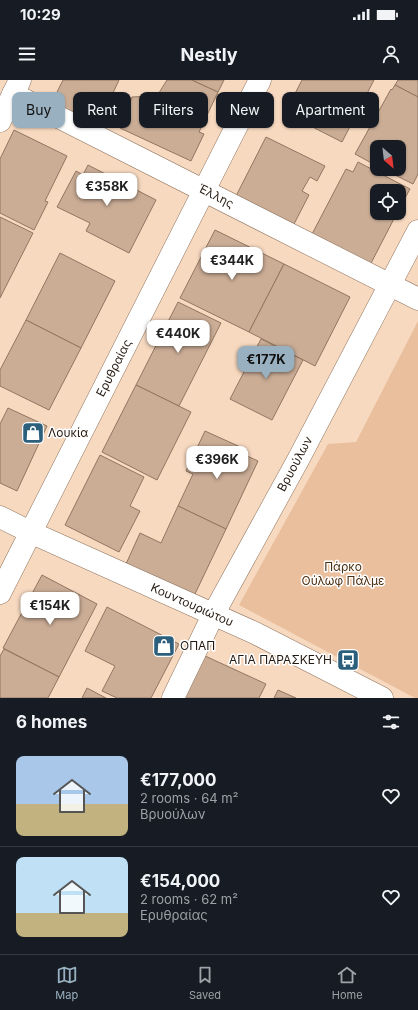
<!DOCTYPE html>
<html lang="en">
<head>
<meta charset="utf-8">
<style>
	:root { --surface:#171b24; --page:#242831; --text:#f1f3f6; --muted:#9ea1a6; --line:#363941; --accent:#98b0bf }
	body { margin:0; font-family:Inter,sans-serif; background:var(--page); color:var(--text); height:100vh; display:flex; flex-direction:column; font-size:15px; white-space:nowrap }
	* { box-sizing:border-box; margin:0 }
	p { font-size:13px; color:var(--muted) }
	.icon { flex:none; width:22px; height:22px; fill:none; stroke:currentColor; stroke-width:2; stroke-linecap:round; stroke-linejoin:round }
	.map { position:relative; height:618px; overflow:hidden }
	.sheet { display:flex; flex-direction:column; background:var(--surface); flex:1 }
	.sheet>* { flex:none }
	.hud { position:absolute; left:12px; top:12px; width:394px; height:36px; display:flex; gap:8px }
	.needle { width:26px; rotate:152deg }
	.tools { position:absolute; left:370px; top:60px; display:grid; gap:8px }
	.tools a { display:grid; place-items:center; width:36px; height:36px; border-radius:8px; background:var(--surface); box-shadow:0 1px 3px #0004; font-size:20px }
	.price { position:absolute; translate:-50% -34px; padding:0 9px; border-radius:8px; background:#fff; color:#222; font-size:13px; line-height:26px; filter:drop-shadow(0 1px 2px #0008) }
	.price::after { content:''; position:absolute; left:50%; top:24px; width:12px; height:9px; margin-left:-6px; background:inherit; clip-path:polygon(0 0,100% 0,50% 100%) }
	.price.active { background:var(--accent); color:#111 }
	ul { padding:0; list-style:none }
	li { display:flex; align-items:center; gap:12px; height:100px; padding:0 16px }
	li+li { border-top:1px solid var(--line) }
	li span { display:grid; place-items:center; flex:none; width:112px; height:80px; border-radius:8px; color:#555 }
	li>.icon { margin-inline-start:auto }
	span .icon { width:48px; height:48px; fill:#fffc; stroke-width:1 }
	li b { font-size:17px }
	h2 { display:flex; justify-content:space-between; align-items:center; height:48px; padding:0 16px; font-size:17px }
	.chip { padding:0 14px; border-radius:8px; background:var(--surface); box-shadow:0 1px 3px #0004; font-size:14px; line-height:36px }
	.chip.active { background:var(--accent); color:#111 }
	.status { display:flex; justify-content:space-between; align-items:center; height:28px; padding:0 20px; background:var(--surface); direction:ltr }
	.status svg { height:11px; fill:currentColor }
	header { display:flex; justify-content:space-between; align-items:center; height:52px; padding:0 16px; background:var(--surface); font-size:18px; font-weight:700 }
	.menu { display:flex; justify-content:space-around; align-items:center; height:56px; border-top:1px solid var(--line); background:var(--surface); font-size:11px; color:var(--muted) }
	.menu a { display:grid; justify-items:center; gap:2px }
	.menu .active { color:var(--accent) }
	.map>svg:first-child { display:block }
	.green { fill:#e9bf9d }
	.building { fill:#cbad96; stroke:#917660 }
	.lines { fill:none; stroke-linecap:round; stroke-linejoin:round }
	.minor-casing { stroke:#927761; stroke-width:23 }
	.major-casing { stroke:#927761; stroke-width:23 }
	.minor { stroke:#fff; stroke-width:22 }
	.major { stroke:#fff; stroke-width:22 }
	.labels { text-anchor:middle; stroke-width:3; stroke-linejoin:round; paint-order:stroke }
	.street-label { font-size:12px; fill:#241910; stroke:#fff }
	.poi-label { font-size:12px; fill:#241910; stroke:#fff; text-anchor:start }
	.park-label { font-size:12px; fill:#4b2d10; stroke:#fff }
</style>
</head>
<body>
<div class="status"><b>10:29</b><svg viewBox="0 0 49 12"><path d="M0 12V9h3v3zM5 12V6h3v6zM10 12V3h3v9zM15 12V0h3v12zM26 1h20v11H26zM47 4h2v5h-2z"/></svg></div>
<header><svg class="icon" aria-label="menu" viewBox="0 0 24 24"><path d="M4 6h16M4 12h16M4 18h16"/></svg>Nestly<svg class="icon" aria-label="person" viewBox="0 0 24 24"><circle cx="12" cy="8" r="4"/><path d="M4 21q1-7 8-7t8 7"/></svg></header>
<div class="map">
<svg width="418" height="618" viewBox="0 0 418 618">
	<rect width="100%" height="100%" fill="#f7d9c0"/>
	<path class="green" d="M418,241v377h-3l-176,-93 89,-161 28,-2z"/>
	<g class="building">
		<path d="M63,0h56l-13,28 5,2 -9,18 -51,-24z"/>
		<path d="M167,0h25l26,12 -19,40 5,2 -13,27 -71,-33 12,-31 25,-1z"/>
		<path d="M192,0h32l-6,12z"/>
		<path d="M302,0h72l-32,62 -57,-29z"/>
		<path d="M398,0h20v17l-23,-12z"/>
		<path d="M395,5l23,12v77l-5,10 -30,-15h16v-22h-22v19l-22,-12 36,-65 1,1z"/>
		<path d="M14,50l53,26 -22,45 3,1 -14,28 -34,-17v-54z"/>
		<path d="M266,57l59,29 -8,15 -7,-4 -8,14 7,4 -15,29 -58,-28z"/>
		<path d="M358,82l52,27 -11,20v-18h-22v22h20l-28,54 -58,-31 35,-67 7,3z"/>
		<path d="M88,85l68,35 -27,53 -43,-22 4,-8 -33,-16 19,-36 7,4z"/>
		<path d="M0,137l33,16 -33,65z"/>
		<path d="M215,150l69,34 -35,68 -69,-34z"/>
		<path d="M60,173l55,28 -34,67 -55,-28z"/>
		<path d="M284,184l66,33 -35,69 -66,-34z"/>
		<path d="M178,222l43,21 -42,83 -43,-21z"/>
		<path d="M26,240l55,28 -32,62 -49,-24v-16z"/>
		<path d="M261,259l42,21 -31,60 -42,-21z"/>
		<path d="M136,305l55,27 -34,68 -55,-28z"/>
		<path d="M8,328l39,18 -30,65 -17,-8v-59z"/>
		<path d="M205,351l42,19 -2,5 13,6 -32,68 -48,-23 15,-32 -7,-3z"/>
		<path d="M100,375l44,22 -14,29 10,5 -21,41 -54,-27z"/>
		<path d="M178,426l48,23 -32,67 -68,-32 14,-31 21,10z"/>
		<path d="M42,495l55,29 -38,73 -56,-29z"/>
		<path d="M107,527l72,37 -28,54h-34l-15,-7 13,-25 -30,-15z"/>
		<path d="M4,569l55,28 -11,21h-48v-42z"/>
		<path d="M203,575l63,29 -7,14h-76z"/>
		<path d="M87,608l19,10h-24z"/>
		<path d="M278,610l18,8h-22z"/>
	</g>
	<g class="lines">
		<g class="minor-casing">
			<g id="minor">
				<path d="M13,14l405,205"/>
				<path d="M0,41l20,-41"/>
				<path d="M0,513l260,-513"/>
				<path d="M214,533l84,-153 120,-229"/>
			</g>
		</g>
		<g class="major-casing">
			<g id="major">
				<path d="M0,437l30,15 225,101 127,65"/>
				<path d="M173,618l41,-85"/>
			</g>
		</g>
		<use href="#minor" class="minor"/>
		<use href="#major" class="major"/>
	</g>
	<defs>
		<g id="shop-square" transform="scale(1.15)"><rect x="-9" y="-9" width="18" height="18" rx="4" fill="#2c5f7c" stroke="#fff"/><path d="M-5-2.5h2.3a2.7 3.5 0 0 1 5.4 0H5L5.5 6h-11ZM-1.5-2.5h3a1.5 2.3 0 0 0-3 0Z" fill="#fff"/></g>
		<g id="bus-square" transform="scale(1.15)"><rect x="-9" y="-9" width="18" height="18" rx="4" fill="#2c5f7c" stroke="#fff"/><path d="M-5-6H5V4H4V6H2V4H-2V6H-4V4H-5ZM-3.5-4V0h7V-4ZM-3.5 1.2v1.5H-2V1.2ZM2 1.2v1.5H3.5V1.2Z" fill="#fff"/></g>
	</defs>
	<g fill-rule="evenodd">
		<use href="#shop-square" x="33" y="353"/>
		<use href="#shop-square" x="164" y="566"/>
		<use href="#bus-square" x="348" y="580"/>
	</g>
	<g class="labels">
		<g class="street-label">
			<text transform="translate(216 116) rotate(27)" y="4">Έλλης</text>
			<text transform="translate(114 288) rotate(-63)" y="4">Ερυθραίας</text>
			<text transform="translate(295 384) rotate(-62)" y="4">Βρυούλων</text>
			<text transform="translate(192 525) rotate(24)" y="4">Κουντουριώτου</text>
		</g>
		<g class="poi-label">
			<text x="48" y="357">Λουκία</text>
			<text x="180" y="570">ΟΠΑΠ</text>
			<text x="332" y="584" text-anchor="end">ΑΓΙΑ ΠΑΡΑΣΚΕΥΗ</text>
		</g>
		<g class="park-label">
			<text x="343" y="491">Πάρκο<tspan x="343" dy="14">Ούλωφ Πάλμε</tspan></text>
		</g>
	</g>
</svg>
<div class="tools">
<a><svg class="needle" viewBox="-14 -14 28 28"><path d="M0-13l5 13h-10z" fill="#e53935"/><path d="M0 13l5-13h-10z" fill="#9ea1a6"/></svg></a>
<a><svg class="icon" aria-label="locate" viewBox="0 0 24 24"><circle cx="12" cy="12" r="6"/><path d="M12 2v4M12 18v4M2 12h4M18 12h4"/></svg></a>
</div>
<b class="price" style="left:107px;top:127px">€358K</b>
<b class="price" style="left:232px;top:201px">€344K</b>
<b class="price" style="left:178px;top:274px">€440K</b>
<b class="price active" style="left:266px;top:300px">€177K</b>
<b class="price" style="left:217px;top:400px">€396K</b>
<b class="price" style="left:50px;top:546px">€154K</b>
<div class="hud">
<a class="chip active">Buy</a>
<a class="chip">Rent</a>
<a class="chip">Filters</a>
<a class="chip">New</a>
<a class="chip">Apartment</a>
</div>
</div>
<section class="sheet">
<h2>6 homes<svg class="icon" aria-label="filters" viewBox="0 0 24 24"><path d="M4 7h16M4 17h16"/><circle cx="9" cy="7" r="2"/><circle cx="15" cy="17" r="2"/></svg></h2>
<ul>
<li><span style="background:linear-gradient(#a9c7e8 60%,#c2b280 0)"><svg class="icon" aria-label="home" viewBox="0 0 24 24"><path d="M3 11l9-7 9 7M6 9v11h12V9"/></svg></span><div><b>€177,000</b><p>2 rooms · 64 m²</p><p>Βρυούλων</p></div><svg class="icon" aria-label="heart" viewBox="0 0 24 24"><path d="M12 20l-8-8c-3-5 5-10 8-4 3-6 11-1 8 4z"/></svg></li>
<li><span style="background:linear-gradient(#bfe0f5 70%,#c2b280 0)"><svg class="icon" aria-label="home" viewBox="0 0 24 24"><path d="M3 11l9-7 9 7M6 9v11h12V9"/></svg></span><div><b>€154,000</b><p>2 rooms · 62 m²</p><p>Ερυθραίας</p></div><svg class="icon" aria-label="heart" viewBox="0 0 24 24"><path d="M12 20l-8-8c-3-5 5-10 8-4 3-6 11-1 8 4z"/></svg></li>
</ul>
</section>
<nav class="menu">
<a class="active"><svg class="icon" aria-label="map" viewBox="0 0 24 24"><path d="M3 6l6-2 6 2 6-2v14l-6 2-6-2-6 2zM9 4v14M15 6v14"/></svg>Map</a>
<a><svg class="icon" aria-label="saved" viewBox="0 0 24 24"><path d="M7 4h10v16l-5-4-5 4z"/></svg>Saved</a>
<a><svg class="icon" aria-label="home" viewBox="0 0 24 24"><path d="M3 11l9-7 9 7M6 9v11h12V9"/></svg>Home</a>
</nav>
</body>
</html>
